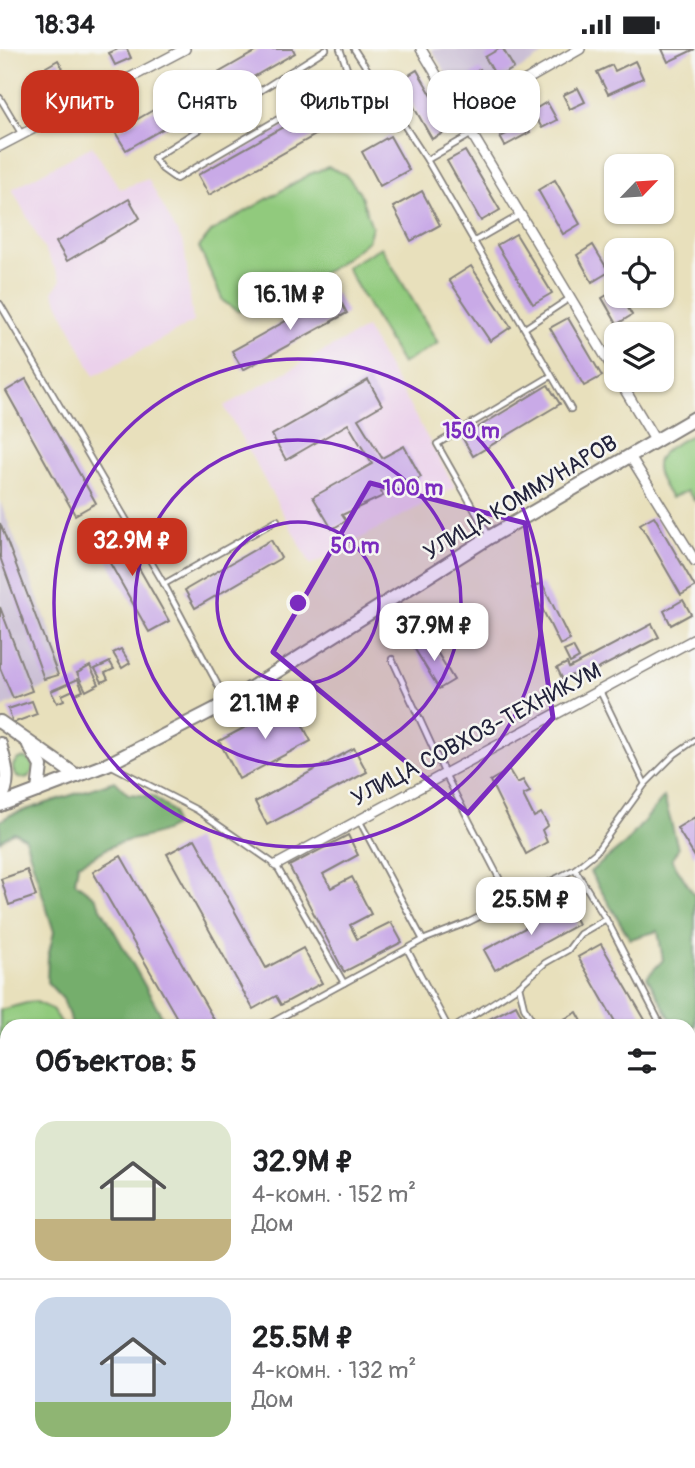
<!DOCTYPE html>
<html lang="ru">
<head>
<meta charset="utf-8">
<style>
	:root { --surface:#fff; --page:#f2f2f2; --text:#202124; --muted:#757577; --line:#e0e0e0; --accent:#c8321e }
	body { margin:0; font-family:Pangolin,sans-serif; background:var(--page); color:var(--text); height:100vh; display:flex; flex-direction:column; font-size:26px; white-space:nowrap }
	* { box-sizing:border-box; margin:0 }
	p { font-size:23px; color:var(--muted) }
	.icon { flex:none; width:38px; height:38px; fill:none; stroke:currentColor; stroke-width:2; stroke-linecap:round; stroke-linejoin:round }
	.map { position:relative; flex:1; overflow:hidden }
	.sheet { position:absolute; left:0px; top:970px; width:696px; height:450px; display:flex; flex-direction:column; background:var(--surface); border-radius:21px 21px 0 0; box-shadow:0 2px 5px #0004 }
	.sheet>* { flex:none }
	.top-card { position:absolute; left:21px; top:21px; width:654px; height:63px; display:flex; gap:14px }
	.needle { width:46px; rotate:65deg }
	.tools { position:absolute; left:604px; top:105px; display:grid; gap:14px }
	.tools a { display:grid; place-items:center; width:70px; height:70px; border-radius:14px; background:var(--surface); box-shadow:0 2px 5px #0004; font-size:35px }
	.price { position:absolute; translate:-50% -60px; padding:0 16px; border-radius:14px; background:#fff; color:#222; font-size:23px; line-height:46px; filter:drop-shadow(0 2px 4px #0008) }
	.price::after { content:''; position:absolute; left:50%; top:42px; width:21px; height:16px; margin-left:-10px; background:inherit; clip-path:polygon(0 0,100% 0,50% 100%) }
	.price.selected { background:var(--accent); color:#fff }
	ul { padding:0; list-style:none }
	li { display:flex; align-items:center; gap:21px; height:175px; padding:0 35px }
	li+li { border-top:2px solid var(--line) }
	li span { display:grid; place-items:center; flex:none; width:196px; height:140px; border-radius:21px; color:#555 }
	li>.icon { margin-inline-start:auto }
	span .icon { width:84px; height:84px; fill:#fffc; stroke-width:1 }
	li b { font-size:30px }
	h2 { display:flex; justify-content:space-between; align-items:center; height:84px; padding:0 35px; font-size:30px }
	.chip { padding:0 24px; border-radius:21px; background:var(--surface); box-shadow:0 2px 5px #0004; font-size:24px; line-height:63px }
	.chip.selected { background:var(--accent); color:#fff }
	.status { display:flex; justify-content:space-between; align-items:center; height:49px; padding:0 35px; background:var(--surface); direction:ltr }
	.status svg { height:19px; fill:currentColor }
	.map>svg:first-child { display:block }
	.built { fill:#ebd1eb }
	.industrial { fill:#cbbfd5 }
	.green { fill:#91ca7d; stroke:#5a765c; stroke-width:2 }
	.forest { fill:#74ae6c; stroke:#4b6854; stroke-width:2 }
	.building { fill:#c9aae7 }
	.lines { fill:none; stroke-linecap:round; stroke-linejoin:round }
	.service-casing { stroke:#85817c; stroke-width:8 }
	.minor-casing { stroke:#85817c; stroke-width:12 }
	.secondary-casing { stroke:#85817c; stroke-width:16 }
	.service { stroke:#fff; stroke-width:4.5 }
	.minor { stroke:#fff; stroke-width:9 }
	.secondary { stroke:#fff; stroke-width:12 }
	.marked { fill:#7b2cbf; fill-opacity:0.2; stroke:#7b2cbf; stroke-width:5; stroke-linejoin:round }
	.ring { fill:none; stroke:#7b2cbf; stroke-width:3.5 }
	.labels { text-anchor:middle; stroke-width:5; stroke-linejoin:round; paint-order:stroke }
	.street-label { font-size:23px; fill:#22223b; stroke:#f6f6f2 }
	.centre { fill:#7b2cbf; stroke:#f6f6f2; stroke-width:3.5 }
	.ring-label { font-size:21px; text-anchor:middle; font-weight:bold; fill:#7b2cbf; stroke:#f6f6f2; stroke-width:5; stroke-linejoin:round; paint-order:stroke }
</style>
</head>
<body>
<div class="status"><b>18:34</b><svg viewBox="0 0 49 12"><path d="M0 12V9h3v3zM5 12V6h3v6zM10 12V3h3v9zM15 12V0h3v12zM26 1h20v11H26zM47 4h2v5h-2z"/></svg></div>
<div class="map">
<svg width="695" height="1419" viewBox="0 0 695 1419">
	<rect width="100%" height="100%" fill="#f6f6f2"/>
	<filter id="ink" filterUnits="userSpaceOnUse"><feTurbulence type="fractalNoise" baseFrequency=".0143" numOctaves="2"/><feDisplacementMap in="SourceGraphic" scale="14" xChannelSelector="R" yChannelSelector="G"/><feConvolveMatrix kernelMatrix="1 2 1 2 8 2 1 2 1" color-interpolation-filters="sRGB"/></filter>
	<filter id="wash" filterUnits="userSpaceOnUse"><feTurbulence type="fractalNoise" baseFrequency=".00686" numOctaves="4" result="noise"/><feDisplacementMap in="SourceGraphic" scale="28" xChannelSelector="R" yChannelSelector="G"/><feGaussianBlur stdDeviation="1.57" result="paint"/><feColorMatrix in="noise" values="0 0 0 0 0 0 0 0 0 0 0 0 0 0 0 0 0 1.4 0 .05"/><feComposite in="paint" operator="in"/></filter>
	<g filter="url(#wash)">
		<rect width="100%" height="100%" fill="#e8e0bc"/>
		<g class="built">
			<path d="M92,97l28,43 28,-10 36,66 9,77 -99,54 -41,-84 8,-12 -49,-91z"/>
			<path d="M366,279l89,159 -144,78 -87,-159z"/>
		</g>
		<g class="industrial">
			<path d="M431,0h122l-80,48 -14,-3z"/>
			<path d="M0,452l68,175 -66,32 -2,-7z"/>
		</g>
		<g class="green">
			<path d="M328,118l17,7 14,17 13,36 -4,14 -33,25 -79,45h-18l-15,-10 -24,-54 13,-16 98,-57z"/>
			<path d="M381,198l57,96 -36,21 -56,-97z"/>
			<path d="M695,384v68l-8,-10 -16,7c-27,-40 -13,-45 24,-65z"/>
			<circle cx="23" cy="719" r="10"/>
			<path d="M34,952l18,8 11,16h-56v46l-7,2v-63z"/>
			<path d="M695,1071v348h-270l-14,-7h279v-339z"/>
			<path d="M140,1412h187l27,7h-217z"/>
		</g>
		<g class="forest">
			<path d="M115,732l13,13 25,2 20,16 1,14c-19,12 -37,11 -58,18 -13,5 -24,16 -38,20l-3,18 20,15 72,128h-95l-9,-26 -16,-17 1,-25 6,-25 -29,-94 -11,-6 -14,9v-20l10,-6z"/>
			<path d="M664,748l14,51 -6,12 23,36v130l-21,-1 -27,-48 16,-17 -5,-29 -28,8 -40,-67 36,-29z"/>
			<path d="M7,1371v41h41l4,7h-52v-44z"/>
			<path d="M327,1412h84l14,7h-71z"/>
		</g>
		<g id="blocks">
			<g class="building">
				<path d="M118,0h9l4,9 -16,7 -6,-12z"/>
				<path d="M260,0h33l2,4 -169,97 -11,-18z"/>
				<path d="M499,0h4l11,19 -17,10 -12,-21z"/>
				<path d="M662,0h33l-27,13z"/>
				<path d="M58,11l12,21 -29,17 -12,-21z"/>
				<path d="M635,12l8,17 -35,16 -11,-22 15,-7 3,6z"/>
				<path d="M480,20l9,13 -14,9 -8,-14z"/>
				<path d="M417,21l34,59 -19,10 -33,-58z"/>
				<path d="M361,34l11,20 -163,92 -11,-20z"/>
				<path d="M578,39l7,14 -15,7 -7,-14z"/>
				<path d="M547,53l10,18 -15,8 -10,-17z"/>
				<path d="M512,67l4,9 8,-4 6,11 -25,14 -5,-9 8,-4 -7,-11z"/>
				<path d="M390,87l19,34 -29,16 -18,-34z"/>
				<path d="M465,102l35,59 -19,11 -34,-60z"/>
				<path d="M555,131l25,44 -17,10 -25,-44z"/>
				<path d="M422,142l18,34 -29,16 -18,-34z"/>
				<path d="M129,150l11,19 -73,43 -11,-19z"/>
				<path d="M516,185l36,59 -19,11 -36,-59z"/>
				<path d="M593,196l16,27 -17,10 -15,-27z"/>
				<path d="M471,217l40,61 -21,14 -41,-61z"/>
				<path d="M616,241v6h5l11,19 -15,9 -15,-26z"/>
				<path d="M336,244l11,20 -104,57 -11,-19z"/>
				<path d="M568,269l34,58 -18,10 -34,-58z"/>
				<path d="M26,330l70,124 -21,12 -69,-124z"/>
				<path d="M368,331l14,25 -24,14 24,39 22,-12 17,31 -29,17 -4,-6 -7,4 2,4 -41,19 4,6 -14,8 -19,-32 59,-33 -24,-40 -62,36 -14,-25z"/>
				<path d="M548,336l12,19 -87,52 -11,-19z"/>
				<path d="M654,467l41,71 -14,8 -41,-71z"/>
				<path d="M0,474l58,152 -14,4 -44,-122z"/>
				<path d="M114,475l55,97 -20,11 -55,-97z"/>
				<path d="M271,491l10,18 -86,50 -10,-18z"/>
				<path d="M542,534l28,57 -10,5 -28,-57z"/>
				<path d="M683,551l8,14 -20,11 -7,-14z"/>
				<path d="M0,558l32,84 -19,7 -13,-30z"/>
				<path d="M652,575l7,13 -84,44 -3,-6 -9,5 -6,-12 10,-5 2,5z"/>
				<path d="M428,588l26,43 -15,9 -26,-43z"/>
				<path d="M573,598l6,11 -9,5 -6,-12z"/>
				<path d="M121,600l9,14 -8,5 -9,-15z"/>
				<path d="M110,613l4,7 -9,4 3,6 -6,3 -7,-13z"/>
				<path d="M90,617l9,18 -13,7 -9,-18z"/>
				<path d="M78,630l5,12 -7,3 -3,-4 -11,5 2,5 -7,3 -6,-12z"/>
				<path d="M32,652l5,13 -24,9 -5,-14z"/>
				<path d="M291,654l20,38 -72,38 -20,-38z"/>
				<path d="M354,699l13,24 -100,53 -12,-23z"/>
				<path d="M509,721l8,13 6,-3 7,12 -7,3 11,22 7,-4 7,12 -6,5 5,12 -21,12 -36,-73z"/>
				<path d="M695,768v40l-18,-29z"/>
				<path d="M348,786l10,20 -35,19 8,14 21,-11 19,37 -21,11 7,14 34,-17 11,20 -58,30 -55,-106z"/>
				<path d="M195,790l71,129 37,-20 19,35 -41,22 -5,-9 -23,13 -86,-155z"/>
				<path d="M121,807l96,169h-36l-88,-153z"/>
				<path d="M27,821l9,26 -27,9 -8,-26z"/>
				<path d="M568,856l10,19 -83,46 -11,-20z"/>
				<path d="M601,895l47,81h-31l-39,-68z"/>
				<path d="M516,956l8,15 -11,5h-35z"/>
				<path d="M577,963l7,13h-28l-1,-1z"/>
				<path d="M690,1027l5,8v10l-5,4z"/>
				<path d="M3,1226l4,7v19l-5,3 -2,-28z"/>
			</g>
		</g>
	</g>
	<g filter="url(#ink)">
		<use href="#blocks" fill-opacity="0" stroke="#85817c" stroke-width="2"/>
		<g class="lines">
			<g class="service-casing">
				<g id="service">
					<path d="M326,0l-172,109 8,11 14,10 174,-102 -10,-28"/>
					<path d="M354,0l73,111 144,249"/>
					<path d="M0,49l21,35"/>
					<path d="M427,111l45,-26"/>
					<path d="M473,193l47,-27"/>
					<path d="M0,255l164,280 63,118"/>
					<path d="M525,279l45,-30"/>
					<path d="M488,485l-51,-90 114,-68"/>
					<path d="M164,535l113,-64"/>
					<path d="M392,610l52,113 67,129"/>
					<path d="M112,717l85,44 79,55 68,118 79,-43 46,-18 106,-53 35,57 51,99"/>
					<path d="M645,735l30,-30 20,-14"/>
					<path d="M359,771l64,120"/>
					<path d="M575,820l21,-17 49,-68 -46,-95"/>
					<path d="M407,900l40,76"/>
					<path d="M267,976l77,-42"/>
					<path d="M458,976l61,-39"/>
					<path d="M535,976l-11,-18 -5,-21 26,-23 23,-13 12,-16 26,-15"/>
				</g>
			</g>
			<g class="minor-casing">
				<g id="minor">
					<path d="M421,0l195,325"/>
					<path d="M463,67l117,-67"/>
					<path d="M0,97l185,-97"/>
					<path d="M619,331l36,60"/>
					<path d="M630,407l65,105"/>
					<path d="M276,816l419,-226"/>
					<path d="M0,1182l7,12"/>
					<path d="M102,1412l1,7"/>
				</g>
			</g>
			<g class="secondary-casing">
				<g id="secondary">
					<path d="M0,673l77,54"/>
					<path d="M0,695c5,19 12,38 0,56"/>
					<path d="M29,696l12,21 -3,25"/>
					<path d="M0,756l108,-41 119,-61 263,-166 205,-119"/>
				</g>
			</g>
			<use href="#service" class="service"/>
			<use href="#minor" class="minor"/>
			<use href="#secondary" class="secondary"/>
		</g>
	</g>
	<path class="marked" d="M370,434l155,40 28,195 -85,95 -195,-161z"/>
	<g class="ring">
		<circle cx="298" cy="554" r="81"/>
		<circle cx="298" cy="554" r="163"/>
		<circle cx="298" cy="554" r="244"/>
	</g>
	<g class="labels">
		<g class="street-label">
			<text transform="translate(520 448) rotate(-31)" y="8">УЛИЦА КОММУНАРОВ</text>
			<text transform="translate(476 685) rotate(-28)" y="8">УЛИЦА СОВХОЗ-ТЕХНИКУМ</text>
		</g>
	</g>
	<circle cx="298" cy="554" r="10" class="centre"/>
	<g class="ring-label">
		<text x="471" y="389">150 m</text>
		<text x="413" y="446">100 m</text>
		<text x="355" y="504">50 m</text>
	</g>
</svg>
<div class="tools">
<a><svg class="needle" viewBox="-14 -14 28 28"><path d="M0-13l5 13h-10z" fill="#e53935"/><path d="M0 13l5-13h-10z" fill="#757577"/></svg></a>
<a><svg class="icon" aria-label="locate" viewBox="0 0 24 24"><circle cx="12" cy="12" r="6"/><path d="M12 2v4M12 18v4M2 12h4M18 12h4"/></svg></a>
<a><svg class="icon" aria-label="layers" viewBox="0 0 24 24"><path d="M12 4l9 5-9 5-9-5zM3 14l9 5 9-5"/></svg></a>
</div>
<b class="price" style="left:290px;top:283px">16.1M ₽</b>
<b class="price selected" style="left:132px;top:529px">32.9M ₽</b>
<b class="price" style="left:434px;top:614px">37.9M ₽</b>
<b class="price" style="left:265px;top:692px">21.1M ₽</b>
<b class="price" style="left:531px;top:888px">25.5M ₽</b>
<div class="top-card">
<a class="chip selected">Купить</a>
<a class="chip">Снять</a>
<a class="chip">Фильтры</a>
<a class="chip">Новое</a>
</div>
<section class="sheet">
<h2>Объектов: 5<svg class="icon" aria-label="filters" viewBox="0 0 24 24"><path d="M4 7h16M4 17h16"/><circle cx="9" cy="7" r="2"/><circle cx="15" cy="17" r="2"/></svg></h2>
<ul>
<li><span style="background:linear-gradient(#dfe7d0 70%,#c2b280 0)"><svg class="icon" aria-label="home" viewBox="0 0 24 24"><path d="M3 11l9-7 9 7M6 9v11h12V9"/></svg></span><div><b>32.9M ₽</b><p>4-комн. · 152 m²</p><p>Дом</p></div></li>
<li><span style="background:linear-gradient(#c9d6e8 75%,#8fb573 0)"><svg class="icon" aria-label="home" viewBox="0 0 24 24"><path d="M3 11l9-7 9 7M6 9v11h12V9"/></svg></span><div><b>25.5M ₽</b><p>4-комн. · 132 m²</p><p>Дом</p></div></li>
</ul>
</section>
</div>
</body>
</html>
